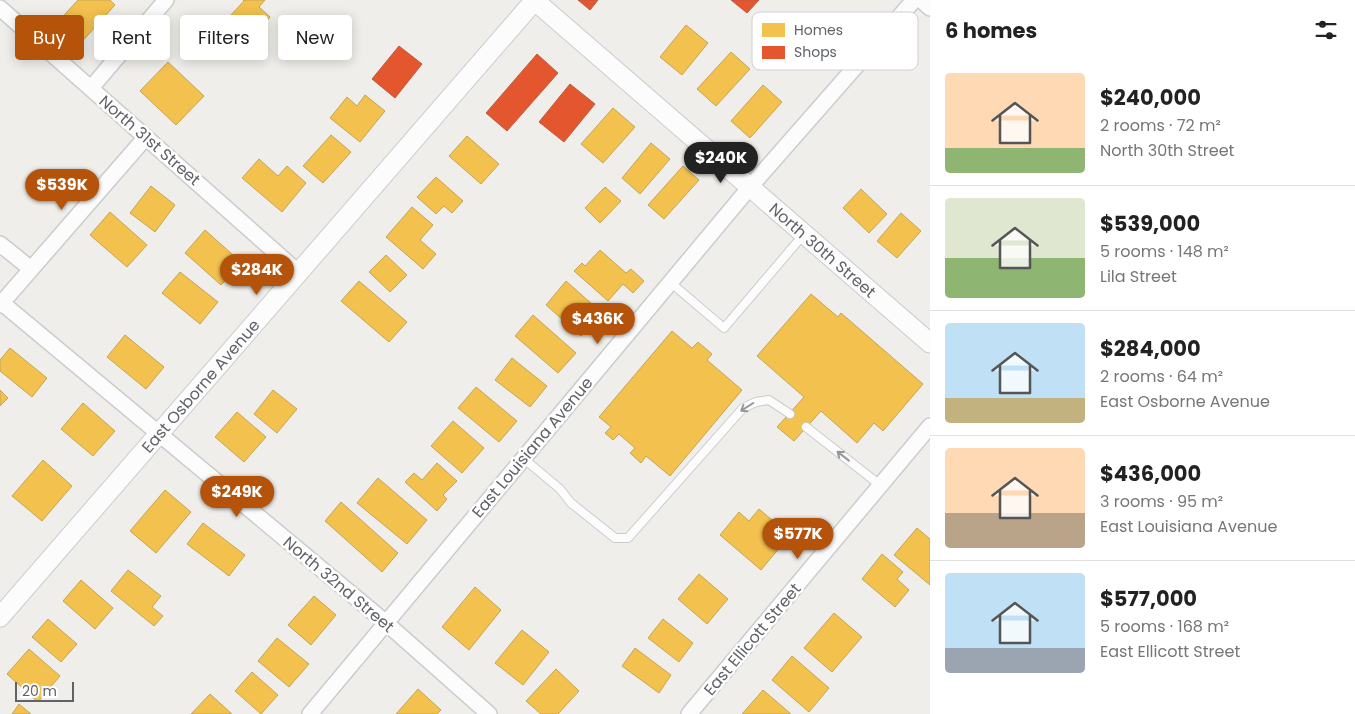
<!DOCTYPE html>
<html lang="en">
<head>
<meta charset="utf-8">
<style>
	:root { --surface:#fff; --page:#f2f2f2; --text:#222; --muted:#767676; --line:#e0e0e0; --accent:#b45309 }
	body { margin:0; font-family:Poppins,sans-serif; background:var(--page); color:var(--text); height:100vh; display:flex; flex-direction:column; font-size:19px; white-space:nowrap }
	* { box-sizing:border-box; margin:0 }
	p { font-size:16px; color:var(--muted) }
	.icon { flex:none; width:28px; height:28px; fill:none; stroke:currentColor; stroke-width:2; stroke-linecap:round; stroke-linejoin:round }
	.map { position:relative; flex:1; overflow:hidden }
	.panel { display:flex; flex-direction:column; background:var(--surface); width:425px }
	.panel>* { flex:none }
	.guide { position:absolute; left:15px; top:15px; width:475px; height:45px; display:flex; gap:10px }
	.scale { position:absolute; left:15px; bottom:12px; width:59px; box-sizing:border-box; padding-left:5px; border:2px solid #5f6368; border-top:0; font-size:14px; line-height:18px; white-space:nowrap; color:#5f6368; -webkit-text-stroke:4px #fff; paint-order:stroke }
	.price { position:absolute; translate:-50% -42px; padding:0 11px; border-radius:18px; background:var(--accent); color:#fff; font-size:16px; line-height:32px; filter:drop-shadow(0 1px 2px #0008) }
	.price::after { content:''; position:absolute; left:50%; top:30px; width:15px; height:11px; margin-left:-8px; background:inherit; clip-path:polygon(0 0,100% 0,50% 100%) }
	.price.on { background:#222; color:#fff }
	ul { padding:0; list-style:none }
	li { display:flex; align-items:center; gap:15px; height:125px; padding:0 15px }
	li+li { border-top:1px solid var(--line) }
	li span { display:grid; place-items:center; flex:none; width:140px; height:100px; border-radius:5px; color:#555 }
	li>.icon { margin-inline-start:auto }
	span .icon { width:60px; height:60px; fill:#fffc; stroke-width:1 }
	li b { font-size:21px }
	h2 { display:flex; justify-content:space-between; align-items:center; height:60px; padding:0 15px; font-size:21px }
	.pill { padding:0 18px; border-radius:5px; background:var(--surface); box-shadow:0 2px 12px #0003; font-size:18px; line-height:45px }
	.pill.on { background:var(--accent); color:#fff }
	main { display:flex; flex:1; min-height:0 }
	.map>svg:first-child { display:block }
	.homes { fill:#f2c14e; stroke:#c6a556 }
	.shops { fill:#e4572e; stroke:#bc5b3f }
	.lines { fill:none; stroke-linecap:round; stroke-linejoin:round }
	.service-casing { stroke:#cbcccc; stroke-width:10 }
	.minor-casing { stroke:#cbcccc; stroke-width:18 }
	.tertiary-casing { stroke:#cbcccc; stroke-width:21 }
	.service { stroke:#fdfcfc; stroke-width:8 }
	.minor { stroke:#fdfcfc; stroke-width:15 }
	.tertiary { stroke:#fdfcfc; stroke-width:19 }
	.oneway { stroke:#96999c }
	.labels { text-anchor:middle; stroke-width:5; stroke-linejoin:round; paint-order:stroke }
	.street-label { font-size:16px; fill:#5f6368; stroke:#fff }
	.key { fill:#fff; stroke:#cfd0d2; stroke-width:1 }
	.key-label { font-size:14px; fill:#5f6368 }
</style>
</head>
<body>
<main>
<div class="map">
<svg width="930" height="714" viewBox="0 0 930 714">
	<rect width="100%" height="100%" fill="#efeeea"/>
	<g class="homes">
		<path d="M78,0h32l5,5 -37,41 -24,-20z"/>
		<path d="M243,0h22l-6,7 11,10 -16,20 -24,-21 14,-15z"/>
		<path d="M686,25l22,18 -26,32 -22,-18z"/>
		<path d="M731,52l19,17 -34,37 -19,-17z"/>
		<path d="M168,62l36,34 -28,29 -36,-34z"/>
		<path d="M763,85l19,17 -32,36 -19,-17z"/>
		<path d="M365,95l20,16 -25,31 -30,-24 17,-21 10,9z"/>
		<path d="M613,108l22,19 -32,36 -22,-19z"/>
		<path d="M331,135l20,17 -28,31 -20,-17z"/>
		<path d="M467,136l32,28 -18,20 -32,-28z"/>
		<path d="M651,143l19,16 -30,35 -18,-16z"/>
		<path d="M259,159l19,17 9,-10 19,17 -24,29 -40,-34z"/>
		<path d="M683,166l16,14 -35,39 -16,-14z"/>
		<path d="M436,177l27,24 -11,12 -8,-7 -8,8 -19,-17z"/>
		<path d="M151,186l24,19 -20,27 -25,-19z"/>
		<path d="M605,187l16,14 -21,22 -15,-15z"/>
		<path d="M861,189l26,25 -18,19 -26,-25z"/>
		<path d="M412,207l21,18 -13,15 16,14 -13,15 -37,-32z"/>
		<path d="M110,212l37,33 -20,22 -37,-32z"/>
		<path d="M901,213l20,18 -24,27 -20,-17z"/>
		<path d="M205,230l37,33 -21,22 -36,-32z"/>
		<path d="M600,250l26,23 5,-4 13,12 -11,12 -10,-9 -15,17 -34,-30 8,-8 3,3z"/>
		<path d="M386,255l21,20 -17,17 -21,-20z"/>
		<path d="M180,272l38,30 -18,22 -38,-31z"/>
		<path d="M359,281l48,41 -18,20 -48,-41z"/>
		<path d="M566,281l35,31 -20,24 -35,-31z"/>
		<path d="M811,294l27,23 3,-4 82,71 -40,47 -9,-8 -17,20 -36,-32 -27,30 -17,-14 27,-30 -47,-41z"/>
		<path d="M533,315l43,38 -18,20 -43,-37z"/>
		<path d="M672,331l20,17 6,-6 14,12 -5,6 35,30 -72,86 -24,-20 -5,7 -11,-10 5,-5 -16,-14 -6,6 -8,-7 6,-6 -12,-10z"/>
		<path d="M125,335l39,32 -18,22 -39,-32z"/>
		<path d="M10,348l37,30 -15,19 -32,-26v-11z"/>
		<path d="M512,358l35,28 -17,21 -35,-27z"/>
		<path d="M476,387l41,34 -18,21 -41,-34z"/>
		<path d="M0,390l8,8 -8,8z"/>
		<path d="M273,390l24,19 -20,24 -23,-19z"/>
		<path d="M83,403l32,28 -22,25 -32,-27z"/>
		<path d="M237,412l29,25 -22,25 -29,-25z"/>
		<path d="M453,421l31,27 -22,25 -31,-27z"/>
		<path d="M43,460l29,26 -30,35 -30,-25z"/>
		<path d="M437,463l20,18 -14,14 4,4 -10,12 -32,-29 9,-9 8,7z"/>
		<path d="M378,478l49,42 -20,24 -50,-41z"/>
		<path d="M165,490l26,22 -35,41 -26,-22z"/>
		<path d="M341,502l57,51 -16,19 -57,-51z"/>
		<path d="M759,509l31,26 -29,35 -41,-35 19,-23 10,9z"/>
		<path d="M203,523l42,32 -16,21 -42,-32z"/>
		<path d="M917,528l13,11v46l-36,-30z"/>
		<path d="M882,554l21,18 -6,7 12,11 -14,17 -33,-28z"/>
		<path d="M128,570l33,26 -9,11 11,9 -9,10 -43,-35z"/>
		<path d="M699,574l29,25 -21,25 -29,-25z"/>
		<path d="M81,580l32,28 -18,21 -32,-28z"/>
		<path d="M475,587l26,23 -32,40 -27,-23z"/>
		<path d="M314,596l22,19 -25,30 -23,-20z"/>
		<path d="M834,613l28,24 -30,35 -28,-24z"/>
		<path d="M48,619l29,25 -16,18 -29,-25z"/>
		<path d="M663,619l30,24 -14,19 -31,-24z"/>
		<path d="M522,630l27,22 -26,33 -28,-22z"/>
		<path d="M277,638l32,26 -20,23 -31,-26z"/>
		<path d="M635,648l36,27 -12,18 -37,-27z"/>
		<path d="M29,649l31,27 -22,26 -31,-28z"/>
		<path d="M792,656l37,32 -20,24 -37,-32z"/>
		<path d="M556,669l23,22 -21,23h-17l-15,-13z"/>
		<path d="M252,672l26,23 -17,19 -26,-23z"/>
		<path d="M418,689l23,21 -4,4h-41z"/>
		<path d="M763,690l28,24h-49z"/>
		<path d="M210,694l22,20h-41z"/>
		<path d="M19,704l12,10h-19z"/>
	</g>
	<g class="shops">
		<path d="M578,0h20l-8,10z"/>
		<path d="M731,0h28l-12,13z"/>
		<path d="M399,46l23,18 -27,34 -23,-19z"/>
		<path d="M537,54l21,19 -51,58 -21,-18z"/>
		<path d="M570,84l25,20 -31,38 -25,-20z"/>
	</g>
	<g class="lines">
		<g class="service-casing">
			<g id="service">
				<path d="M670,282l54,46 80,-94"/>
				<path d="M806,427l74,58"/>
				<path d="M523,458l37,31 11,14 44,35h13l115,-130 13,-6 13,-2 21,14"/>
			</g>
		</g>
		<g class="minor-casing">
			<g id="minor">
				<path d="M921,0l9,8"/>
				<path d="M0,8l299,265"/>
				<path d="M91,88l75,-88"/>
				<path d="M0,244l31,25"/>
				<path d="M2,303l383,319 104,92"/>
				<path d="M0,305l146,-168"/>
				<path d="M310,714l440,-527 164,-187"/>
				<path d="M689,714l241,-288"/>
			</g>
		</g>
		<g class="tertiary-casing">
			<g id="tertiary">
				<path id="s1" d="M534,0l396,343"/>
				<path id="s2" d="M0,617l535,-617"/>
			</g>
		</g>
		<use href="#service" class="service"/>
		<use href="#minor" class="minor"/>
		<use href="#tertiary" class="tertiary"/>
	</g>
	<defs><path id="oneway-shaft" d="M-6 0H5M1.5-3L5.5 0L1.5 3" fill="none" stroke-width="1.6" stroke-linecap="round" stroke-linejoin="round" transform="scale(1.25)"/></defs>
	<g class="oneway">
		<use href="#oneway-shaft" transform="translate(747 407) rotate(148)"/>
		<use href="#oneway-shaft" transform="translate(843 456) rotate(-142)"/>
	</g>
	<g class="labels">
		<g class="street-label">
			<text transform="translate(150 140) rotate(41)" y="6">North 31st Street</text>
			<text dy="6" stroke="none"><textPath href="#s1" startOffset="382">North 30th Street</textPath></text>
			<text dy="6" stroke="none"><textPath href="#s2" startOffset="306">East Osborne Avenue</textPath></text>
			<text transform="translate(532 447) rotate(-50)" y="6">East Louisiana Avenue</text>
			<text transform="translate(339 584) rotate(40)" y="6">North 32nd Street</text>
			<text transform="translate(752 639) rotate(-50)" y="6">East Ellicott Street</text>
		</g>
	</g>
	<rect x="752" y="12" width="166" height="58" rx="8" class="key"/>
	<rect x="762" y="23" width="23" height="14" fill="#f2c14e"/>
	<rect x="762" y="46" width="23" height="13" fill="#e4572e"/>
	<g class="key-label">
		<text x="794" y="35">Homes</text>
		<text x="794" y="57">Shops</text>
	</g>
</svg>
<div class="scale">20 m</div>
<b class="price on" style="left:721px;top:184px">$240K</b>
<b class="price" style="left:62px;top:211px">$539K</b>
<b class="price" style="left:257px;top:296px">$284K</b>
<b class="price" style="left:598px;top:345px">$436K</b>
<b class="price" style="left:237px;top:518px">$249K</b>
<b class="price" style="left:798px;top:560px">$577K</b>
<div class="guide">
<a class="pill on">Buy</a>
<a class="pill">Rent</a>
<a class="pill">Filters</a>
<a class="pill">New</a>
</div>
</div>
<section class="panel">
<h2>6 homes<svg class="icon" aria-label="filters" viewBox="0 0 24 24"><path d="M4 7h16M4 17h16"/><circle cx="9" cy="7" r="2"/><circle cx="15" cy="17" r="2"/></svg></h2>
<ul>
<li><span style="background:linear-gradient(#ffd9b3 75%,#8fb573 0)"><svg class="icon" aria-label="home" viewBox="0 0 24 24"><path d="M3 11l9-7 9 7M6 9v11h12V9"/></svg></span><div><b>$240,000</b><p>2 rooms · 72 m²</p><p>North 30th Street</p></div></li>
<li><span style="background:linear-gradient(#dfe7d0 60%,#8fb573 0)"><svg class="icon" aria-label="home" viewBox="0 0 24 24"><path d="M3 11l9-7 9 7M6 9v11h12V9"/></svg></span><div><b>$539,000</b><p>5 rooms · 148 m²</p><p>Lila Street</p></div></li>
<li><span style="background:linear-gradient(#bfe0f5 75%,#c2b280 0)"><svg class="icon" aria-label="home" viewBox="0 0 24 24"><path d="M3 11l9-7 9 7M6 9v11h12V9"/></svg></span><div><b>$284,000</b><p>2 rooms · 64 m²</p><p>East Osborne Avenue</p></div></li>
<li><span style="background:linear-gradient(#ffd9b3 65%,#b9a48a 0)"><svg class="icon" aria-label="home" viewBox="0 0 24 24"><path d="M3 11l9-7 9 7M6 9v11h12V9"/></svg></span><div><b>$436,000</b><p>3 rooms · 95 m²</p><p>East Louisiana Avenue</p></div></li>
<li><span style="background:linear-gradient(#bfe0f5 75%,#9aa5b1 0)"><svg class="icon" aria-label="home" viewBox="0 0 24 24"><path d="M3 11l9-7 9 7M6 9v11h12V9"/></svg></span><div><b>$577,000</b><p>5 rooms · 168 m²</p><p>East Ellicott Street</p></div></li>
</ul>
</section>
</main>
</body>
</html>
